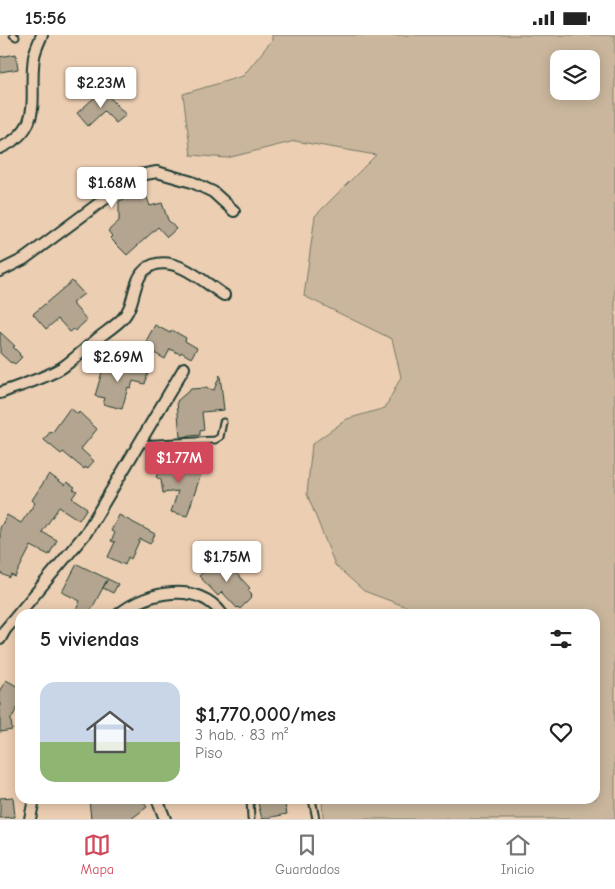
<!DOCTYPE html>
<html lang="es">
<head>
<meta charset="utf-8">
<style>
	:root { --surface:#fff; --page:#f2f2f2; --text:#222; --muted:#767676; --line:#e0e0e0; --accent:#d1495b }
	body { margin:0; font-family:"Comic Neue",sans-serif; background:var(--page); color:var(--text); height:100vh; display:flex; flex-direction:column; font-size:19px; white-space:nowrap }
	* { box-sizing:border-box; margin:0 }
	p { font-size:16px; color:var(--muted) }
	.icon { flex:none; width:28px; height:28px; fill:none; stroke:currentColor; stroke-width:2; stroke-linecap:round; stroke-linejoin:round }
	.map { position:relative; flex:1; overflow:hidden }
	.panel { position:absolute; left:15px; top:574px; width:585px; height:195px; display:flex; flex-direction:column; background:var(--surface); border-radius:15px; box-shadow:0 2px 12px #0003 }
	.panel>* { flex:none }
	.controls { position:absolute; left:550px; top:15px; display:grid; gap:10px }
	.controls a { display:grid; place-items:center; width:50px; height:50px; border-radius:10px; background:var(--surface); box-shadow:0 2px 12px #0003; font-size:25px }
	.price { position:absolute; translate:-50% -42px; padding:0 11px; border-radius:5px; background:#fff; color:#222; font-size:16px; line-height:32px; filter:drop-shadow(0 1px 2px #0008) }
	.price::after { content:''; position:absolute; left:50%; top:30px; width:15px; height:11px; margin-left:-8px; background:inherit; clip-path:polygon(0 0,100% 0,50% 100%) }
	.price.selected { background:var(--accent); color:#fff }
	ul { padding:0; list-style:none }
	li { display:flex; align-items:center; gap:15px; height:125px; padding:0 25px }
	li+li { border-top:1px solid var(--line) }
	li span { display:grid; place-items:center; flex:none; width:140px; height:100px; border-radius:15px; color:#555 }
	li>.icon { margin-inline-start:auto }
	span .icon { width:60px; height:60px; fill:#fffc; stroke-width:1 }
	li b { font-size:21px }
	h2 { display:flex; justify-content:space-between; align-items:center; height:60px; padding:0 25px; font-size:21px }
	.status { display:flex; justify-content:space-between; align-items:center; height:35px; padding:0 25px; background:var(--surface); direction:ltr }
	.status svg { height:14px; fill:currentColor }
	.tab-bar { display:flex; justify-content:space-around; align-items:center; height:70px; border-top:1px solid var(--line); background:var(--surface); font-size:14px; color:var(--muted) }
	.tab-bar a { display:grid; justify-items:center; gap:2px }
	.tab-bar .selected { color:var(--accent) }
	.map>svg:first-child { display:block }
	.green { fill:#cab69d; stroke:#747a68; fill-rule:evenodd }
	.building { fill:#b3a58f; stroke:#1f3d34 }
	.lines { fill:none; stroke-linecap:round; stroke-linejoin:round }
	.lane-casing { stroke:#1f3d34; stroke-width:9 }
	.street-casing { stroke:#1f3d34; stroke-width:14 }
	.lane { stroke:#ecceb2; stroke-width:5 }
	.street { stroke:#ecceb2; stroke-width:10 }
</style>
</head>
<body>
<div class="status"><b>15:56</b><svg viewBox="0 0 49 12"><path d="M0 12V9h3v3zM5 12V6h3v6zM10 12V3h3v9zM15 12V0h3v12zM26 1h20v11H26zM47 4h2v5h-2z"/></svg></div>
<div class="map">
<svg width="615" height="784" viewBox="0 0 615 784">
	<rect width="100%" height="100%" fill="#ecceb2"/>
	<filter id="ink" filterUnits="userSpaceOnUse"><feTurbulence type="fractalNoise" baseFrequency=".02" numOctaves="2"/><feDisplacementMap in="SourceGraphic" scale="10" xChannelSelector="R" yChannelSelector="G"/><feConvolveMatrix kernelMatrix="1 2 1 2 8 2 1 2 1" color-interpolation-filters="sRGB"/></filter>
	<g filter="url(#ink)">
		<path class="green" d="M272,0h343v784h-292l-1,-20h273v-185h-175v-2l-56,-21 -29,-26 -28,-71 5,-50 35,-25 38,-11 16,-31 -9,-38 -88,-43 11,-80 61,-61 -81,-14 -68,17 -36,-3 -8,-61 60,-18 29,-36zM559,24h32v32h-32z"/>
		<g class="building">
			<path d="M16,19l2,15 -18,3v-15z"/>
			<path d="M103,55l23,25 -10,8 -12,-12 -16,15 -11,-13z"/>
			<path d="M145,157l5,14 12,-3 6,17 8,9 -9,8 -9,-10 -31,28 -17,-17 2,-2 -4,-5 11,-10v-20z"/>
			<path d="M72,246l12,13 -12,9 15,17 -12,11 -1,-2 -4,3 -12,-13 -12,10 -13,-15z"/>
			<path d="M155,290l15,8 2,-3 14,8 -1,3 12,7 -6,10 -10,-6 -1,2 -10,-5 -5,10 -18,-10 3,-5 -4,-3z"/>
			<path d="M0,297l15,14 -2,1 7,7 -1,1 3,2 -7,7 -3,-2 -1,1 -11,-10z"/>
			<path d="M121,325l9,3 -1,3 19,6 -3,12 -12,-3 -2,7 -3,-1 -6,22 -19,-5 2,-6 -10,-2 9,-31 10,3 2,-7 4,2z"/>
			<path d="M220,340l4,35 -22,2 2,18 -4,1v4l-20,2 -3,-36 14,-12 14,-1 9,2z"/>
			<path d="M70,373l8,6 1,-2 18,17 -16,20 13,12 -7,8 -2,-2 -1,2 -21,-17 -2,2 -17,-14 6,-8 2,1z"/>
			<path d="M174,421l1,10 26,8 -14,42 -16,-4 7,-21 -15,2 -2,-13 -5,-3 7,-13 -1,-7z"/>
			<path d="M49,439l16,11 2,-3 8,5 -2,2 4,2 -5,7 15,10 -8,12 -20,-13 -17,25 15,8 -8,15 -18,-9 -16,31 -4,-2 -1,3 -10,-5v-45l7,-13 14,8 14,-20 -3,-3z"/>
			<path d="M119,480l36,19 -5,10 -10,-5 -9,20 -3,-2 -3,8 -17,-8 7,-15 -4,-1 4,-8 -4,-2z"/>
			<path d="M221,522l29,31 -2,2 4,4 -1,2 1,1 -12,12 -2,-2 -1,1 -15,-16 -4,4 -19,-20z"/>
			<path d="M77,529l41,20 -5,9 -10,-5 4,-8 -18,34h-6l-7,-4 4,-9 -18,-9z"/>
			<path d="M6,645l14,8v15l-9,16 1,11 -12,2v-42z"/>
			<path d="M13,762l2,20 -15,1v-20z"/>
			<path d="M89,764h52l6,8 -16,12h-40z"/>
			<path d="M257,764h24l1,3 2,-1 3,13 -25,5z"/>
		</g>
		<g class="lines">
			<g class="lane-casing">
				<g id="lane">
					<path d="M13,0l3,2"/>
					<path d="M139,409l76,-4 5,-3 3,-15"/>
					<path d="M250,764l1,20"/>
					<path d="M312,764l4,20"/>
				</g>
			</g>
			<g class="street-casing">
				<g id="street">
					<path d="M0,113c46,-21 28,-52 34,-91 1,-7 5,-15 8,-22"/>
					<path d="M0,236l24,-12 101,-75 15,-9 17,-3 35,10 21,10 21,19"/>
					<path d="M0,358c21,-8 44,-14 63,-26 11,-8 22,-18 33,-27 8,-7 18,-13 26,-21 16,-16 8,-45 31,-54 24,-9 52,18 71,30"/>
					<path d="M119,579c28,-23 79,-33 103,0"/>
					<path d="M0,604l5,-9 81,-97 98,-165"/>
					<path d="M157,764l8,20"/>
					<path d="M30,784l4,-20"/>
				</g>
			</g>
			<use href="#lane" class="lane"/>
			<use href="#street" class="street"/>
		</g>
	</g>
</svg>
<div class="controls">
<a><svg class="icon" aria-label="layers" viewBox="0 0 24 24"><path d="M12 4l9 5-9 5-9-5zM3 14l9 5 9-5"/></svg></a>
</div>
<b class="price" style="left:101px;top:74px">$2.23M</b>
<b class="price" style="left:112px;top:174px">$1.68M</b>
<b class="price" style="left:118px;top:348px">$2.69M</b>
<b class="price selected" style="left:179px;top:449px">$1.77M</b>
<b class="price" style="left:227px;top:548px">$1.75M</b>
<section class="panel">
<h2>5 viviendas<svg class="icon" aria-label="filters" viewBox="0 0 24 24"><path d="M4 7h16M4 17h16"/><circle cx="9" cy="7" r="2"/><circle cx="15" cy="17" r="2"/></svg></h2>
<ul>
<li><span style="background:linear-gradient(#c9d6e8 60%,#8fb573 0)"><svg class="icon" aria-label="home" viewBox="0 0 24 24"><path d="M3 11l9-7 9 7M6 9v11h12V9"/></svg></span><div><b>$1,770,000/mes</b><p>3 hab. · 83 m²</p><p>Piso</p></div><svg class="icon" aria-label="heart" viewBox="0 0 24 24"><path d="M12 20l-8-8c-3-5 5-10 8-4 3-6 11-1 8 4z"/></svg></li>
</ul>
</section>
</div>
<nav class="tab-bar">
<a class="selected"><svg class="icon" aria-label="map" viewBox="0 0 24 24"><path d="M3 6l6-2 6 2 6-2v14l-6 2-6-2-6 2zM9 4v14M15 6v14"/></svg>Mapa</a>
<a><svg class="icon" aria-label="saved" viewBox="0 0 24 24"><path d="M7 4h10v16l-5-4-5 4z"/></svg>Guardados</a>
<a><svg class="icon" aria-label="home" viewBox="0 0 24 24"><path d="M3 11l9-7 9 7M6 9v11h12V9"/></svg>Inicio</a>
</nav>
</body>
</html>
